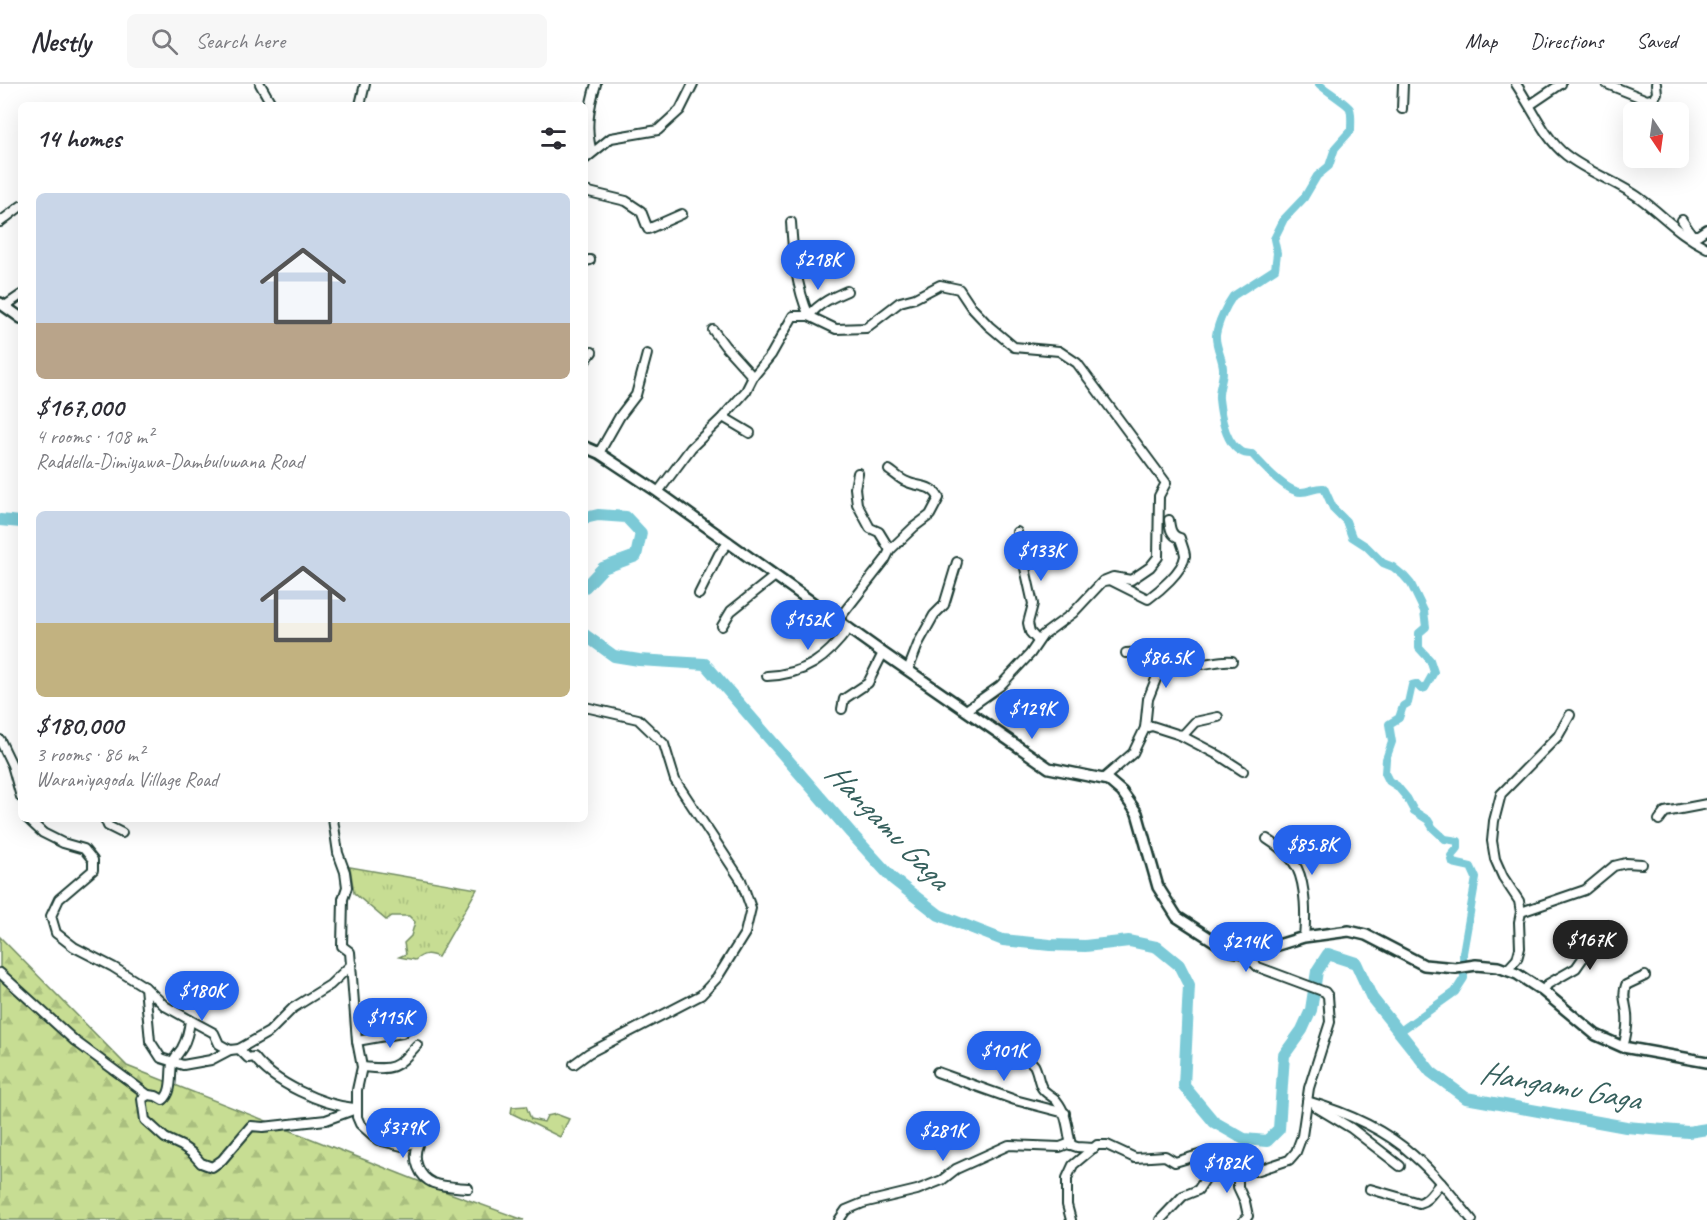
<!DOCTYPE html>
<html lang="en">
<head>
<meta charset="utf-8">
<style>
	:root { --surface:#fff; --page:#f7f7f7; --text:#2b2b33; --muted:#7c7c81; --line:#e1e1e2; --accent:#2563eb }
	body { margin:0; font-family:Caveat,sans-serif; background:var(--page); color:var(--text); height:100vh; display:flex; flex-direction:column; font-size:22px; white-space:nowrap }
	* { box-sizing:border-box; margin:0 }
	p { font-size:20px; color:var(--muted) }
	.icon { flex:none; width:33px; height:33px; fill:none; stroke:currentColor; stroke-width:2; stroke-linecap:round; stroke-linejoin:round }
	.map { position:relative; flex:1; overflow:hidden }
	.details { position:absolute; left:18px; top:18px; width:570px; height:720px; display:flex; flex-direction:column; background:var(--surface); border-radius:9px; box-shadow:0 6px 24px #0002 }
	.details>* { flex:none }
	.needle { width:39px; rotate:167deg }
	.buttons { position:absolute; left:1623px; top:18px; display:grid; gap:12px }
	.buttons a { display:grid; place-items:center; width:66px; height:66px; border-radius:9px; background:var(--surface); box-shadow:0 6px 24px #0002; font-size:30px }
	.price { position:absolute; translate:-50% -51px; padding:0 14px; border-radius:21px; background:var(--accent); color:#fff; font-size:20px; line-height:39px; filter:drop-shadow(0 2px 3px #0008) }
	.price::after { content:''; position:absolute; left:50%; top:36px; width:18px; height:14px; margin-left:-9px; background:inherit; clip-path:polygon(0 0,100% 0,50% 100%) }
	.price.on { background:#222; color:#fff }
	ul { padding:0; list-style:none }
	li { display:grid; align-content:center; gap:12px; height:318px; padding:0 18px }
	li span { display:grid; place-items:center; height:186px; border-radius:9px; color:#555 }
	li>.icon { margin-inline-start:auto }
	span .icon { width:108px; height:108px; fill:#fffc; stroke-width:1 }
	li b { font-size:26px }
	h2 { display:flex; justify-content:space-between; align-items:center; height:72px; padding:0 18px; font-size:26px }
	header { display:flex; align-items:center; gap:36px; box-sizing:border-box; height:84px; padding:0 30px; background:var(--surface); border-bottom:2px solid var(--line) }
	header strong { font-size:28px }
	nav { display:flex; gap:33px; margin-inline-start:auto; font-size:21px }
	.search { width:420px; height:54px; background:var(--page); display:flex; align-items:center; gap:15px; box-sizing:border-box; padding:0 21px; border-radius:9px; color:var(--muted); font-size:22px }
	.map>svg:first-child { display:block }
	.grass { fill:url(#grass-tufts); stroke:#738d64; stroke-width:1.5 }
	.forest { fill:url(#forest-firs); stroke:#738d64; stroke-width:1.5 }
	.lines { fill:none; stroke-linecap:round; stroke-linejoin:round }
	.canal { stroke:#7bcad7; stroke-width:8 }
	.river { stroke:#7bcad7; stroke-width:12 }
	.minor-casing { stroke:#1f3d34; stroke-width:12 }
	.tertiary-casing { stroke:#1f3d34; stroke-width:14 }
	.minor { stroke:#fff; stroke-width:8 }
	.tertiary { stroke:#fff; stroke-width:9 }
	.labels { text-anchor:middle; stroke-width:4.5; stroke-linejoin:round; paint-order:stroke }
	.water-label { font-size:32px; font-style:italic; fill:#36605d; stroke:#fff }
</style>
</head>
<body>
<header>
<strong>Nestly</strong>
<div class="search"><svg class="icon" aria-label="search" viewBox="0 0 24 24"><circle cx="10" cy="10" r="6"/><path d="M15 15l6 6"/></svg>Search here</div>
<nav><a>Map</a><a>Directions</a><a>Saved</a></nav>
</header>
<div class="map">
<svg width="1707" height="1136" viewBox="0 0 1707 1136">
	<defs>
		<pattern id="grass-tufts" width="24" height="20" patternUnits="userSpaceOnUse" patternTransform="scale(1.5)"><rect width="24" height="20" fill="#c7dd93"/><path d="M3 7l-1-3M5 7V3M7 7l1-3M15 17l-1-3M17 17v-4M19 17l1-3" fill="none" stroke="#aabf7f"/></pattern>
		<pattern id="forest-firs" width="22" height="20" patternUnits="userSpaceOnUse" patternTransform="scale(1.5)"><rect width="22" height="20" fill="#c7dd93"/><path d="M5 1l3.5 6h-7zM16 11l3.5 6h-7z" fill="#aabf7f"/></pattern>
	</defs>
	<rect width="100%" height="100%" fill="#fff"/>
	<filter id="ink" filterUnits="userSpaceOnUse"><feTurbulence type="fractalNoise" baseFrequency=".0167" numOctaves="2"/><feDisplacementMap in="SourceGraphic" scale="12" xChannelSelector="R" yChannelSelector="G"/><feConvolveMatrix kernelMatrix="1 2 1 2 8 2 1 2 1" color-interpolation-filters="sRGB"/></filter>
	<g filter="url(#ink)">
		<g class="grass">
			<path d="M350,783l127,22 -39,68c-10,-4 -14,-4 -23,3l-16,-3 7,-3 -2,-11 7,-7 4,-14 -6,-6h-17l-6,4 -32,-27z"/>
			<path d="M526,1022l5,13 13,3 3,-6 9,-2 13,5 -9,18 -49,-24 1,-6z"/>
		</g>
		<path class="forest" d="M0,853l127,129 314,124 83,30h-524z"/>
		<g class="lines">
			<path class="canal" d="M1319,0c5,5 30,21 31,25 2,6 1,15 1,21l-16,18 -6,18 -12,10 -13,22 -20,21 -10,20 3,14 -2,16 -42,27c-7,10 -15,26 -17,39 -1,13 8,24 7,36 0,9 -5,19 -4,28 2,19 8,56 33,55 9,10 35,38 49,38 9,0 14,-5 23,-4l9,20 13,13 6,16 14,9 17,17 10,4 11,9 7,8 13,27 2,16 -7,6v15l11,12 4,12 -9,16 -4,1 -5,-5 -4,1 -4,18 -5,3 -4,12 -10,6 3,18 -6,17 -1,14 4,8 8,5 10,12 7,13 14,9 5,8 12,11 13,2v7l-7,8 2,7 18,4 5,11 -13,75 1,25 -9,14 -56,40"/>
			<g class="river">
				<path d="M585,434l13,-3 28,2 15,16 -5,23 -33,12 -18,19"/>
				<path d="M0,436l21,2"/>
				<path d="M585,551l29,21 25,4 66,4 146,169 42,46 46,36 64,25 47,5 35,1 44,-5 28,6 22,18 10,20 -5,101 30,36 30,17 23,2 12,-12 5,-74 18,-25 9,-20 6,-39 11,-17 28,9 16,35 59,74 35,26 160,29 62,5 19,-3"/>
			</g>
			<g class="minor-casing">
				<g id="minor">
					<path d="M260,0l12,21"/>
					<path d="M1516,0c15,22 29,55 50,71 23,18 54,28 75,44 24,18 38,35 66,49"/>
					<path d="M1607,0l40,16 7,-2 3,-5 -1,-9"/>
					<path d="M360,21l5,-21"/>
					<path d="M1530,21l31,-21"/>
					<path d="M1402,25l1,-25"/>
					<path d="M592,68c-7,-23 -3,-45 4,-68"/>
					<path d="M585,75l26,-21 47,-8 22,-20 13,-26"/>
					<path d="M585,107l41,10 15,10 7,18 34,-15"/>
					<path d="M1682,136l10,15h6l9,-6"/>
					<path d="M0,138l21,-16"/>
					<path d="M791,138c2,32 5,64 18,94 10,-13 24,-19 38,-25"/>
					<path d="M585,177l5,-1"/>
					<path d="M5,222l16,-11"/>
					<path d="M713,246l12,16 28,31"/>
					<path d="M585,277l7,-9"/>
					<path d="M723,333l27,16"/>
					<path d="M599,369l21,-37 16,-21 11,-41"/>
					<path d="M858,389l-3,15 2,16 13,24 9,4 11,18"/>
					<path d="M658,408l33,-44 32,-31 23,-26 7,-14 18,-22 22,-39h16l27,13 30,-1 34,-26 15,-4 25,-13 19,4 12,18 18,19 25,21 45,4 18,12 89,120 -7,13 -1,61 -8,10 -19,13 -18,-3 -10,4 -30,32 -30,22 -13,19 -30,32 -34,24"/>
					<path d="M1017,448l16,72 -5,19 2,9 8,9"/>
					<path d="M1104,497l6,-1 38,19c11,-8 35,-28 37,-43 0,-5 -4,-13 -5,-18 -9,-2 -10,-10 -11,-18"/>
					<path d="M699,510l20,-40 10,-12"/>
					<path d="M838,536l47,-60 5,-10 24,-23 16,-12 9,-17c-8,-15 -21,-10 -34,-17 -5,-2 -11,-8 -16,-11"/>
					<path d="M722,542l9,-15 44,-35"/>
					<path d="M1126,569c21,-2 20,8 31,23"/>
					<path d="M908,586l11,-28 15,-27 10,-10 13,-43"/>
					<path d="M767,592c39,-2 59,-17 82,-48"/>
					<path d="M842,625l2,-10 24,-16 15,-30"/>
					<path d="M1145,644l3,-29 12,-30 20,-21 13,16c14,2 26,-5 39,-3"/>
					<path d="M1180,651l40,21 23,15"/>
					<path d="M0,656l12,25 9,32"/>
					<path d="M1103,695l30,-26 12,-25 7,-2 28,9 4,-1 11,-12 23,-5"/>
					<path d="M28,735l15,14 20,10 21,6 9,11v10l-34,29 -8,17 5,17 18,14 39,20 32,20 20,19 25,14c-1,10 -3,19 -8,28 -3,5 -9,11 -10,16 -2,12 1,28 -9,36l-7,-4 -8,-1 -6,4 3,21 20,18 17,8 10,7 9,10 11,4 10,-7 29,-34 12,1 63,-7 30,-11"/>
					<path d="M105,735l3,7 14,7"/>
					<path d="M333,735l5,34 7,19 2,15 -4,12 -1,47 8,6 7,89 5,26 -5,23v27l3,7 18,16 24,6 13,-3 3,2c-6,14 1,32 15,38 10,4 25,4 35,5"/>
					<path d="M1659,736l6,-8 42,-8"/>
					<path d="M1267,755c11,7 24,17 30,29 9,18 9,50 7,69"/>
					<path d="M1521,828l64,-22 29,-24 12,-3 16,1"/>
					<path d="M1507,886l10,-11 3,-11 -1,-26 2,-10 -2,-11 -16,-24 -8,-18 -3,-18 2,-20 7,-27 57,-58 12,-21"/>
					<path d="M0,889l75,68 73,54"/>
					<path d="M145,903l5,54 11,17 22,7 28,-5 19,-10"/>
					<path d="M1543,907l5,-7 28,-16 30,-43"/>
					<path d="M190,936l24,13 5,11 11,6 9,-1 30,-17 24,-24 37,-23 22,-21"/>
					<path d="M357,957l45,-8 9,-8"/>
					<path d="M1623,963c3,-10 5,-23 4,-33 -1,-11 -5,-18 -1,-29l19,-9"/>
					<path d="M239,965l9,9 6,-1c20,26 68,48 100,51"/>
					<path d="M988,976c12,-2 38,-6 46,5 4,7 4,16 8,23 3,5 10,8 14,12 12,15 11,28 15,45"/>
					<path d="M574,980l15,-11 112,-58 16,-17 28,-45 6,-25 -10,-28 -66,-100 -11,-36 -26,-25 -53,-12"/>
					<path d="M362,983c33,3 33,2 55,-22"/>
					<path d="M937,988l78,28 50,13"/>
					<path d="M1307,1017c38,11 76,27 106,54 22,19 41,43 59,65"/>
					<path d="M1316,1023l35,21 49,38"/>
					<path d="M1235,1087l3,10v6l7,15 3,14 -4,4"/>
					<path d="M1370,1105l49,14c11,-3 14,-13 22,-20"/>
					<path d="M839,1136l7,-10 17,-7 54,-13 25,-10 14,-11 53,-24 51,2 8,-3 9,3 17,1"/>
					<path d="M1071,1136l-4,-15v-27l6,-13 24,-20h10l28,13 30,-2 10,6 27,-8 18,6 15,11h21l33,-11 7,-8 6,-16 7,-48 21,-66 -2,-26 -3,-4 -67,-25 -14,-14"/>
					<path d="M1160,1136l23,-24 15,-6 13,-20 9,-10"/>
				</g>
			</g>
			<g class="tertiary-casing">
				<g id="tertiary">
					<path d="M0,219l21,15"/>
					<path d="M585,363l14,6 59,39 225,161 166,115 59,12 14,12 15,21 21,74 19,30 45,29 10,5 12,2 18,-3 42,-13 45,-6 17,4 58,30 32,3 20,-3 22,2 19,7 26,17 53,44 27,12 84,15"/>
				</g>
			</g>
			<use href="#minor" class="minor"/>
			<use href="#tertiary" class="tertiary"/>
		</g>
	</g>
	<g class="labels">
		<g class="water-label">
			<text transform="translate(888 741) rotate(46)" y="11">Hangamu Gaga</text>
			<text transform="translate(1560 1001) rotate(10)" y="11">Hangamu Gaga</text>
		</g>
	</g>
</svg>
<div class="buttons">
<a><svg class="needle" viewBox="-14 -14 28 28"><path d="M0-13l5 13h-10z" fill="#e53935"/><path d="M0 13l5-13h-10z" fill="#7c7c81"/></svg></a>
</div>
<b class="price" style="left:818px;top:207px">$218K</b>
<b class="price" style="left:1041px;top:498px">$133K</b>
<b class="price" style="left:808px;top:567px">$152K</b>
<b class="price" style="left:1166px;top:605px">$86.5K</b>
<b class="price" style="left:1032px;top:656px">$129K</b>
<b class="price" style="left:1312px;top:792px">$85.8K</b>
<b class="price on" style="left:1590px;top:887px">$167K</b>
<b class="price" style="left:1246px;top:889px">$214K</b>
<b class="price" style="left:202px;top:938px">$180K</b>
<b class="price" style="left:390px;top:965px">$115K</b>
<b class="price" style="left:1004px;top:998px">$101K</b>
<b class="price" style="left:403px;top:1075px">$379K</b>
<b class="price" style="left:943px;top:1078px">$281K</b>
<b class="price" style="left:1227px;top:1110px">$182K</b>
<section class="details">
<h2>14 homes<svg class="icon" aria-label="filters" viewBox="0 0 24 24"><path d="M4 7h16M4 17h16"/><circle cx="9" cy="7" r="2"/><circle cx="15" cy="17" r="2"/></svg></h2>
<ul>
<li><span style="background:linear-gradient(#c9d6e8 70%,#b9a48a 0)"><svg class="icon" aria-label="home" viewBox="0 0 24 24"><path d="M3 11l9-7 9 7M6 9v11h12V9"/></svg></span><div><b>$167,000</b><p>4 rooms · 108 m²</p><p>Raddella-Dimiyawa-Dambuluwana Road</p></div></li>
<li><span style="background:linear-gradient(#c9d6e8 60%,#c2b280 0)"><svg class="icon" aria-label="home" viewBox="0 0 24 24"><path d="M3 11l9-7 9 7M6 9v11h12V9"/></svg></span><div><b>$180,000</b><p>3 rooms · 86 m²</p><p>Waraniyagoda Village Road</p></div></li>
</ul>
</section>
</div>
</body>
</html>
